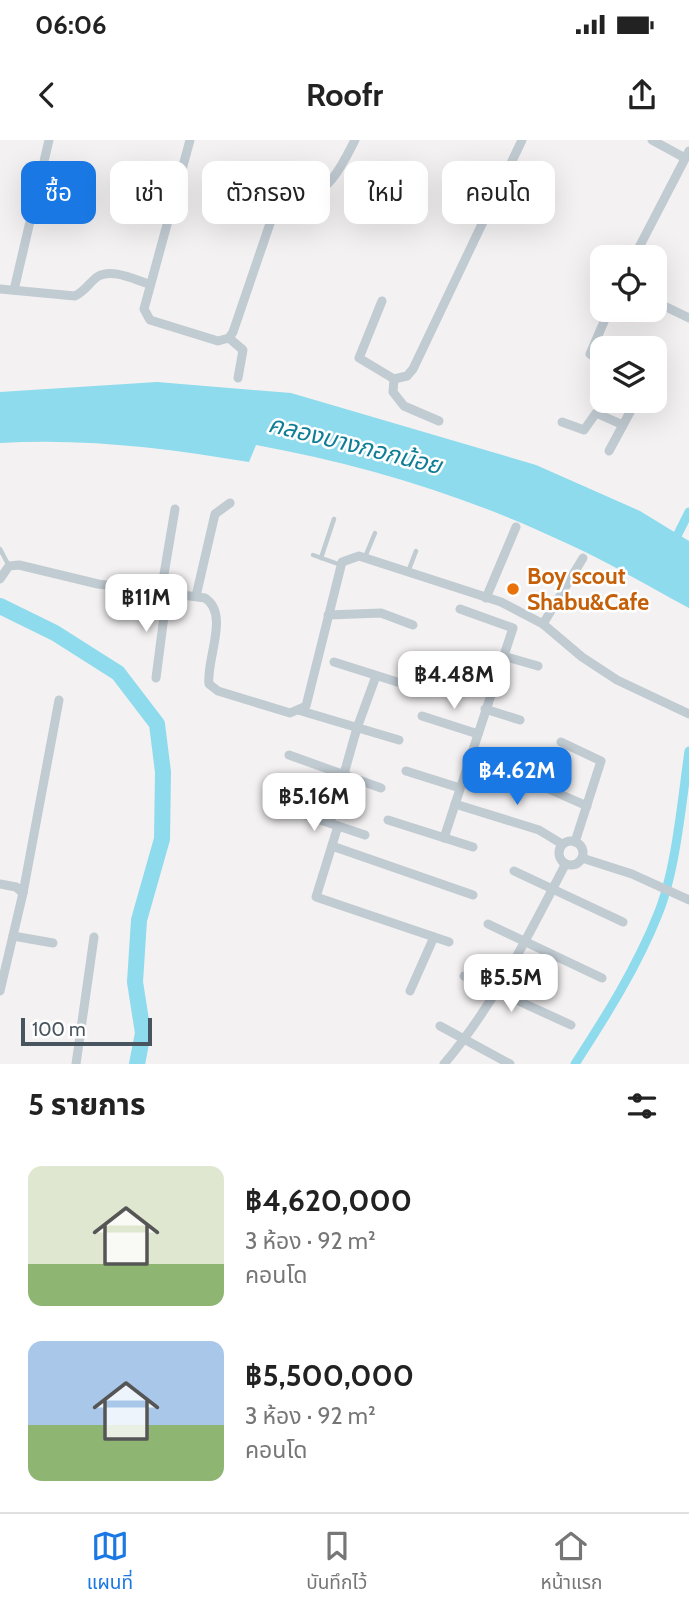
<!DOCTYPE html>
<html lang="th">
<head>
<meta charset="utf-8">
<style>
	:root { --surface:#fff; --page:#f2f2f2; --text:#222; --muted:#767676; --line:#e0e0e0; --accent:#1a78e4 }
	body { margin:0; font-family:Cabin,"Noto Sans Thai",sans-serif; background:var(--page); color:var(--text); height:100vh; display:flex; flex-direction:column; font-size:26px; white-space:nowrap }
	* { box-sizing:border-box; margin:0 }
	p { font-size:23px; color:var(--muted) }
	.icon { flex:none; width:38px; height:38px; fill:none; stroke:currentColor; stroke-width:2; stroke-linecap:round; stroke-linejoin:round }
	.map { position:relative; height:924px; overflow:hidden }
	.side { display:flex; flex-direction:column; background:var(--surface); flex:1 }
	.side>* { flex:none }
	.guide { position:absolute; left:21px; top:21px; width:648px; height:63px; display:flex; gap:14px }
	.controls { position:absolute; left:590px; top:105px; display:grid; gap:14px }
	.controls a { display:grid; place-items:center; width:77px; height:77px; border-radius:14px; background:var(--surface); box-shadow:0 7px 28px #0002; font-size:35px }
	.scale { position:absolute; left:21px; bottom:18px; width:131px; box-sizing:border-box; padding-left:7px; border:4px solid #48545e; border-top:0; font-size:19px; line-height:24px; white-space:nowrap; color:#48545e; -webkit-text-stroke:5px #fff; paint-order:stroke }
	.price { position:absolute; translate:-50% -60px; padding:0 16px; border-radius:14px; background:#fff; color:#222; font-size:23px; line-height:46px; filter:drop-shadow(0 2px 4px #0008) }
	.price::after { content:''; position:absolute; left:50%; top:42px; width:21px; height:16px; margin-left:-10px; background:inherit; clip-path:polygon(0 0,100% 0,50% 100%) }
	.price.current { background:var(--accent); color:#fff }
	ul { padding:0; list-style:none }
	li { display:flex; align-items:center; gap:21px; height:175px; padding:0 28px }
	li span { display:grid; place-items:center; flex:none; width:196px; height:140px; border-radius:14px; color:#555 }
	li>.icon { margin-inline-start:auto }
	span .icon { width:84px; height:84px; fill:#fffc; stroke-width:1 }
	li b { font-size:30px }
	h2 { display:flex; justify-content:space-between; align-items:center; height:84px; padding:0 28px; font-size:30px }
	.tag { padding:0 24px; border-radius:14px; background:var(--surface); box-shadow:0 7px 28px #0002; font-size:24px; line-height:63px }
	.tag.current { background:var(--accent); color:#fff }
	.status { display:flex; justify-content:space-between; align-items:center; height:49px; padding:0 35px; background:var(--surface); direction:ltr }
	.status svg { height:19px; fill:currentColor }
	header { display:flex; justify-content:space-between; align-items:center; height:91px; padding:0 28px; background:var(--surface); font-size:32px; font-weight:800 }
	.menu { display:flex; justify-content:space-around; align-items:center; height:98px; border-top:2px solid var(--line); background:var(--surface); font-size:19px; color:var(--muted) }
	.menu a { display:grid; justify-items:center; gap:4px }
	.menu .current { color:var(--accent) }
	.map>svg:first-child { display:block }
	.water { fill:#8ddbec }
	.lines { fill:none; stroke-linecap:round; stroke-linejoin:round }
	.canal { stroke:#8ddbec; stroke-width:9 }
	.river { stroke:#8ddbec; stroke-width:16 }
	.lane { stroke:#c1cbd2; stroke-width:4.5 }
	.street { stroke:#c1cbd2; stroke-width:9 }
	.food-dot { fill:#e8710a; stroke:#fff; stroke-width:2.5 }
	.labels { text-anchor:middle; stroke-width:5; stroke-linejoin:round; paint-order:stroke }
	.food-label { font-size:23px; font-weight:bold; fill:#c56008; stroke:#fff; text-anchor:start }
	.water-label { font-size:24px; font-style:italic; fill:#0e7d96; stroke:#fff }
</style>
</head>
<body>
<div class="status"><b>06:06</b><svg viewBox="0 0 49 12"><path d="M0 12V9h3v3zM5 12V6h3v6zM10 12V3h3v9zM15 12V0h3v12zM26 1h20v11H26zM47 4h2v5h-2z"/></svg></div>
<header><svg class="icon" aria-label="back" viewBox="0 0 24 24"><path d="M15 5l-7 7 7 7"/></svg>Roofr<svg class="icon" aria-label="share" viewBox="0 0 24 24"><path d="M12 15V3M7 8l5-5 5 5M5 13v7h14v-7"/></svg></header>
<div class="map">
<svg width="689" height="924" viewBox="0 0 689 924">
	<rect width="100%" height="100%" fill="#f3f1f1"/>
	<path class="water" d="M157,242l134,11 245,72 104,46 49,30v67c-41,-22 -81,-46 -123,-65 -96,-46 -205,-79 -310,-98l-7,17c-83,-14 -165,-24 -249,-19v-51z"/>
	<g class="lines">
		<g class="canal">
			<path d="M674,402l15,-30"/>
			<path d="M575,924c31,-48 62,-97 83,-150 18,-43 24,-115 31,-163"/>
		</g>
		<path class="river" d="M0,466l55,27 63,40 39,51 6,48 -1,67 -23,81 -4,62 8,51 -6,31"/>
		<g class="lane">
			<path d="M0,409l9,17"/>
			<path d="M313,415l28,10"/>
			<path d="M365,417l10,-24"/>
			<path d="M321,418l13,-39"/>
			<path d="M408,432l8,-21"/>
			<path d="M120,470l3,-22"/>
		</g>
		<g class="street">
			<path d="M190,0l-46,169 6,11 68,21 11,-3 4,-6 44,-129c9,-6 17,-3 27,-5 26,-5 40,-37 51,-58"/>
			<path d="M652,0l33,18"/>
			<path d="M634,117l55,-106"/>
			<path d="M0,149l75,7c10,-5 14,-13 22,-19 15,-9 36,2 52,7"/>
			<path d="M14,150l35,-150"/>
			<path d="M382,161l-23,57 35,21 13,-3 6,-7 109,-229"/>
			<path d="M654,161l35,17"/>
			<path d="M229,198l14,12 -5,28"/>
			<path d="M602,223l-12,-9 19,-44"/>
			<path d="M394,239l-1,13 11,14 35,15"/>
			<path d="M562,282l22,8 12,-17 27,12"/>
			<path d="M609,311l27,-50"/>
			<path d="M0,439l9,-13 10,-1 79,19 107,14c25,16 1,61 4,86l9,7 72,22 16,-7 36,-144 17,-6 142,46 42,22 39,33 35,23 72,34"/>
			<path d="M161,452l14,-83"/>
			<path d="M196,456l19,-82 15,-11"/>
			<path d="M486,458l30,-71"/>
			<path d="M328,475l53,-2 32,12"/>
			<path d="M543,484l40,-66"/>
			<path d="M503,516l35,10"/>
			<path d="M334,522l79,25"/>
			<path d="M442,522l53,18"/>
			<path d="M156,538l11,-85"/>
			<path d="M485,569l35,11"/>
			<path d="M298,570l101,30"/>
			<path d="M422,576l56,18"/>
			<path d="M561,602l40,19 -26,81"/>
			<path d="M289,615l92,33"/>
			<path d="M468,622l38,12"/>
			<path d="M406,631l54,17"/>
			<path d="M544,647l43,19"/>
			<path d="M273,664l92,31"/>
			<path d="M455,664l84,26 23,14"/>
			<path d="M388,680l85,27"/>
			<path d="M330,683l27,-95 19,-52"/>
			<path d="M338,686l-22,71 133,45"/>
			<path d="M444,698l69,-210 -53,-19"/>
			<circle cx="571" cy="713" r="12"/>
			<path d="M332,706l141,49"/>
			<path d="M582,718l50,16 57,26"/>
			<path d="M514,731l109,51"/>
			<path d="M0,744l16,3 7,6 -23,98"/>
			<path d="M23,753l36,-193"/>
			<path d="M488,784l114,54"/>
			<path d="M13,796l40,7"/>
			<path d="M464,836l107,49"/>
			<path d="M410,851l24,-54"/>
			<path d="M440,886l70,38"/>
			<path d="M76,924l18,-127"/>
			<path d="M444,924c51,-60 85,-130 121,-199"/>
		</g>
	</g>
	<circle class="food-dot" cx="513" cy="449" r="7"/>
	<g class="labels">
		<g class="food-label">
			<text x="527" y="444">Boy scout<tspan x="527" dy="26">Shabu&amp;Cafe</tspan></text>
		</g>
		<g class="water-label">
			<text transform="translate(355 305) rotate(14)" y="8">คลองบางกอกน้อย</text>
		</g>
	</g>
</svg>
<div class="controls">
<a><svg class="icon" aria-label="locate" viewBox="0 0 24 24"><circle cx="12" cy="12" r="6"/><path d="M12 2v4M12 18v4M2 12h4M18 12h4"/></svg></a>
<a><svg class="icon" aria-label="layers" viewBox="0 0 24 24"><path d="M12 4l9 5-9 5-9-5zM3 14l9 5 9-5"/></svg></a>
</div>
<div class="scale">100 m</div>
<b class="price" style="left:146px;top:494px">฿11M</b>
<b class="price" style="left:454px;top:571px">฿4.48M</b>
<b class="price current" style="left:517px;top:667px">฿4.62M</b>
<b class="price" style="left:314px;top:693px">฿5.16M</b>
<b class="price" style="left:511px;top:874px">฿5.5M</b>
<div class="guide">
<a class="tag current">ซื้อ</a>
<a class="tag">เช่า</a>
<a class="tag">ตัวกรอง</a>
<a class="tag">ใหม่</a>
<a class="tag">คอนโด</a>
</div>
</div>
<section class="side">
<h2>5 รายการ<svg class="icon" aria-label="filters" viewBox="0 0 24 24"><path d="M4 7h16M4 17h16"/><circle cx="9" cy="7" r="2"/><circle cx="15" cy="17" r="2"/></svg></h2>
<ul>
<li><span style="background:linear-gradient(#dfe7d0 70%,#8fb573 0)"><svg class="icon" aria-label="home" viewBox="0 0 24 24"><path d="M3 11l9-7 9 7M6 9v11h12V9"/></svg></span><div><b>฿4,620,000</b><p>3 ห้อง · 92 m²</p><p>คอนโด</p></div></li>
<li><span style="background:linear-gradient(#a9c7e8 60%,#8fb573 0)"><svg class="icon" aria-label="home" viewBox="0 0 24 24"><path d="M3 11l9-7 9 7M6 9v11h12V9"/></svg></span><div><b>฿5,500,000</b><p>3 ห้อง · 92 m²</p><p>คอนโด</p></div></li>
</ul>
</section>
<nav class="menu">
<a class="current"><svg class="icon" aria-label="map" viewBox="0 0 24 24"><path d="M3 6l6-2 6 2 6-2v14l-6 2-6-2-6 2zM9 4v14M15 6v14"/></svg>แผนที่</a>
<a><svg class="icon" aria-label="saved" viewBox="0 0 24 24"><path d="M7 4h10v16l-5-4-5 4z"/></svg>บันทึกไว้</a>
<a><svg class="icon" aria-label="home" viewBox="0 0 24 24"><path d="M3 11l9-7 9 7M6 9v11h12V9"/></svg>หน้าแรก</a>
</nav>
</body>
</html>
